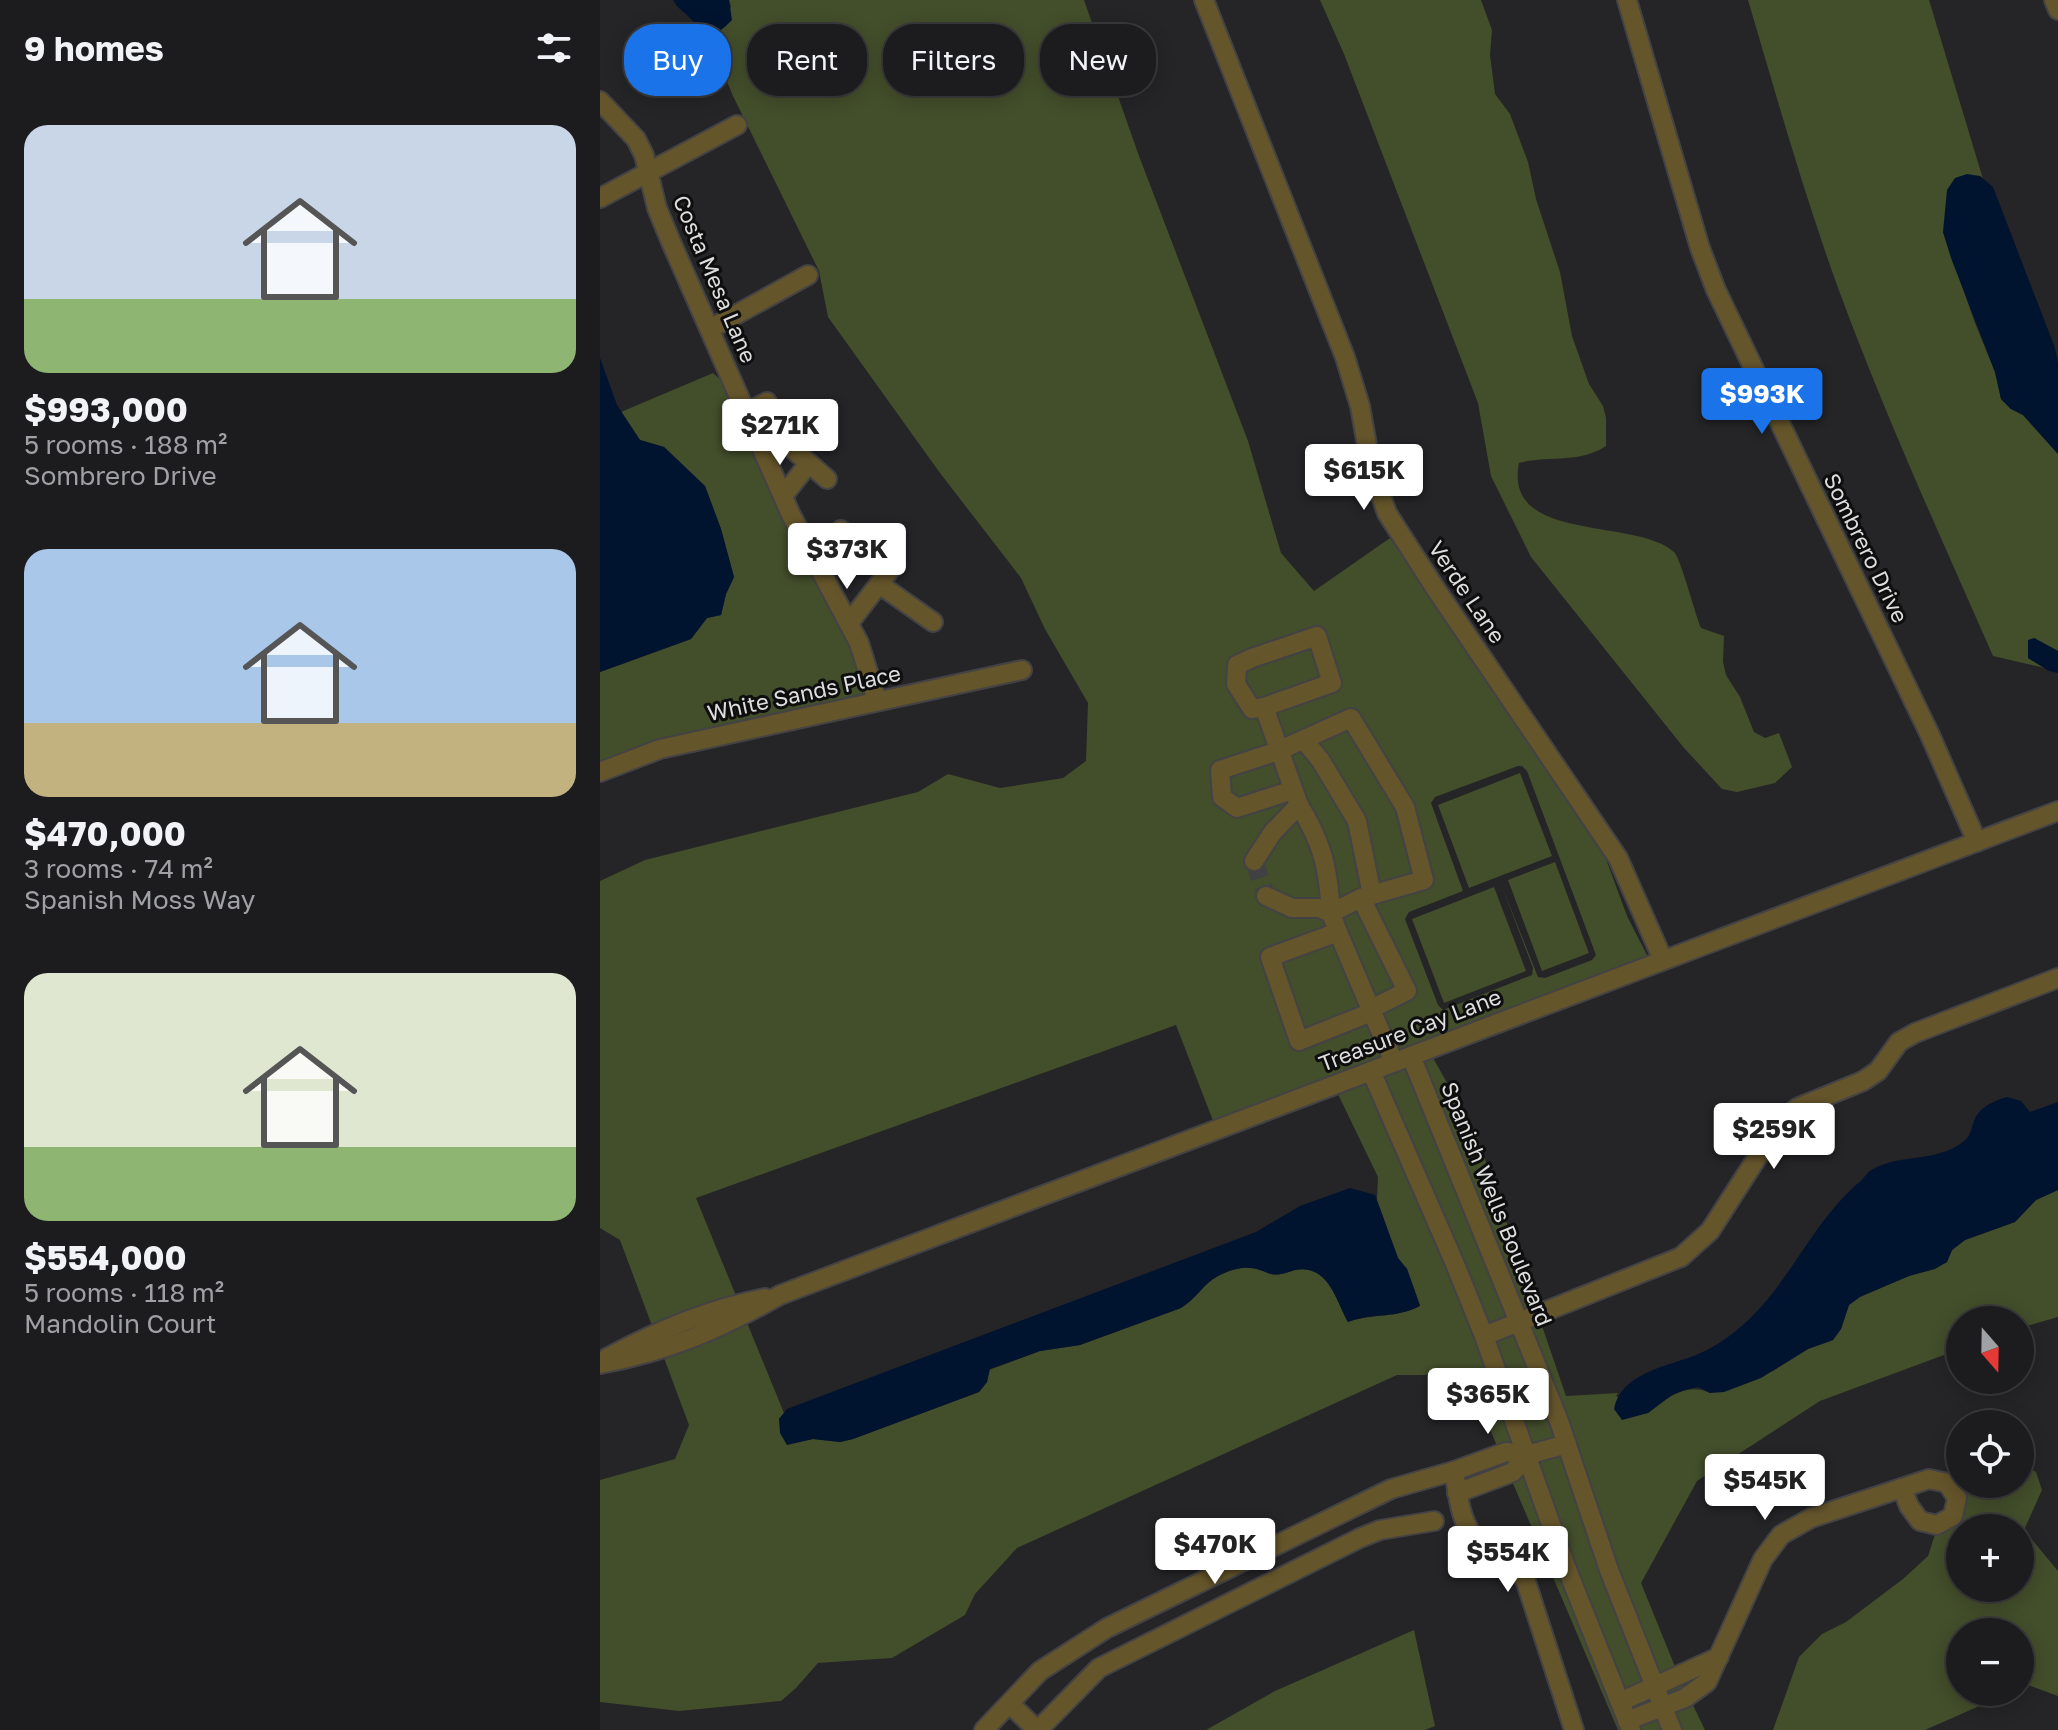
<!DOCTYPE html>
<html lang="en">
<head>
<meta charset="utf-8">
<style>
	:root { --surface:#1c1b1d; --page:#29282a; --text:#f1f3f6; --muted:#a0a1a4; --line:#3a393b; --accent:#1a73e8 }
	body { margin:0; font-family:"Golos Text",sans-serif; background:var(--page); color:var(--text); height:100vh; display:flex; flex-direction:column; font-size:30px; white-space:nowrap }
	* { box-sizing:border-box; margin:0 }
	p { font-size:26px; color:var(--muted) }
	.icon { flex:none; width:44px; height:44px; fill:none; stroke:currentColor; stroke-width:2; stroke-linecap:round; stroke-linejoin:round }
	.map { position:relative; flex:1; overflow:hidden }
	.side { display:flex; flex-direction:column; background:var(--surface); width:600px }
	.side>* { flex:none }
	.guide { position:absolute; left:24px; top:24px; width:760px; height:72px; display:flex; gap:16px }
	.needle { width:52px; rotate:160deg }
	.controls { position:absolute; left:1346px; top:1306px; display:grid; gap:16px }
	.controls a { display:grid; place-items:center; width:88px; height:88px; border-radius:50%; background:var(--surface); box-shadow:0 4px 20px #0003,0 0 0 2px var(--line); font-size:40px }
	.price { position:absolute; translate:-50% -68px; padding:0 18px; border-radius:8px; background:#fff; color:#222; font-size:26px; line-height:52px; filter:drop-shadow(0 2px 4px #0008) }
	.price::after { content:''; position:absolute; left:50%; top:48px; width:24px; height:18px; margin-left:-12px; background:inherit; clip-path:polygon(0 0,100% 0,50% 100%) }
	.price.on { background:var(--accent); color:#fff }
	ul { padding:0; list-style:none }
	li { display:grid; align-content:center; gap:16px; height:424px; padding:0 24px }
	li span { display:grid; place-items:center; height:248px; border-radius:24px; color:#555 }
	li>.icon { margin-inline-start:auto }
	span .icon { width:144px; height:144px; fill:#fffc; stroke-width:1 }
	li b { font-size:34px }
	h2 { display:flex; justify-content:space-between; align-items:center; height:96px; padding:0 24px; font-size:34px }
	.tag { padding:0 28px; border-radius:32px; background:var(--surface); box-shadow:0 4px 20px #0003,0 0 0 2px var(--line); font-size:28px; line-height:72px }
	.tag.on { background:var(--accent); color:#fff }
	main { display:flex; flex:1; min-height:0 }
	.map>svg:first-child { display:block }
	.green { fill:#434e2b; fill-rule:evenodd }
	.water { fill:#00142f }
	.lines { fill:none; stroke-linecap:round; stroke-linejoin:round }
	.minor-tunnel { stroke:#414043; stroke-width:18; stroke-dasharray:18 9; stroke-linecap:butt }
	.minor-casing { stroke:#434244; stroke-width:22 }
	.minor { stroke:#65552b; stroke-width:18 }
	.labels { text-anchor:middle; stroke-width:6; stroke-linejoin:round; paint-order:stroke }
	.street-label { font-size:22px; fill:#dededf; stroke:#0e0e0f }
</style>
</head>
<body>
<main>
<section class="side">
<h2>9 homes<svg class="icon" aria-label="filters" viewBox="0 0 24 24"><path d="M4 7h16M4 17h16"/><circle cx="9" cy="7" r="2"/><circle cx="15" cy="17" r="2"/></svg></h2>
<ul>
<li><span style="background:linear-gradient(#c9d6e8 70%,#8fb573 0)"><svg class="icon" aria-label="home" viewBox="0 0 24 24"><path d="M3 11l9-7 9 7M6 9v11h12V9"/></svg></span><div><b>$993,000</b><p>5 rooms · 188 m²</p><p>Sombrero Drive</p></div></li>
<li><span style="background:linear-gradient(#a9c7e8 70%,#c2b280 0)"><svg class="icon" aria-label="home" viewBox="0 0 24 24"><path d="M3 11l9-7 9 7M6 9v11h12V9"/></svg></span><div><b>$470,000</b><p>3 rooms · 74 m²</p><p>Spanish Moss Way</p></div></li>
<li><span style="background:linear-gradient(#dfe7d0 70%,#8fb573 0)"><svg class="icon" aria-label="home" viewBox="0 0 24 24"><path d="M3 11l9-7 9 7M6 9v11h12V9"/></svg></span><div><b>$554,000</b><p>5 rooms · 118 m²</p><p>Mandolin Court</p></div></li>
</ul>
</section>
<div class="map">
<svg width="1458" height="1730" viewBox="0 0 1458 1730">
	<rect width="100%" height="100%" fill="#252427"/>
	<g class="green">
		<path d="M129,0h355l55,156 109,285 33,112 33,38 76,-53 212,310 25,68 23,45 -222,88 49,87 89,260 52,-3 -2,3 32,17c19,-15 38,-31 62,-20l63,-22 35,-22 25,-9 8,-11 8,-24 11,-9 49,-20 26,-8 12,-6 5,-12 13,-10 50,-18 21,-22 22,-10v127l-38,11v-8h-60v29l-140,52 -123,80 -56,102 37,91 27,56h-87l-129,-303 -35,-56 -30,4h-27l-380,173 -42,46 -10,21 -73,43 -74,5 -22,25 -15,13 -102,10 -79,-9v-222l75,-21 14,-34 -69,-185 -20,-12v-347l45,-21 273,-68 30,-18 52,14 63,-10 23,-17 2,-58 -43,-74 -24,-51 -81,-105 -112,-156 -9,-46 -86,-175 -26,-63 14,-2 10,-25zM918,766h4l5,5 69,184 -4,5 -47,18 -7,-1 -37,-93 32,84 -1,7 -89,35 -5,-5 -33,-86 4,-7 54,-21 -32,-88 4,-6zM576,1025l41,106 118,-43 43,89 -1,23 21,58 9,11 13,36c-23,14 -47,8 -72,17 -12,-21 -19,-58 -53,-52 -8,2 -15,6 -24,4 -1,0 -10,-4 -11,-4 -14,-5 -29,-1 -42,6 -15,8 -22,23 -37,32l-101,37 -40,6 -51,19 -2,12 -8,10 -126,47 -13,3 -27,-3 -26,5 -8,-25 5,-6 -88,-215z"/>
		<path d="M720,0h161l11,30 -2,25 5,39 15,20 18,48 8,37 24,73 12,64 17,48 14,22 3,12v28c-27,18 -57,9 -87,17 -16,81 117,54 155,89 7,7 21,62 27,76l23,8 -1,26 3,13 14,22 14,35 11,6 14,-5 13,34 -17,16 -38,9 -15,-3 -38,-41 -153,-191 -40,-81 -13,-73 -134,-349z"/>
		<path d="M1148,0h181l54,179 -3,-3 -37,56 32,91 20,49 6,27 10,10 12,6 35,39v197l-24,-13 -6,20 17,10 -52,-12c-54,-123 -110,-245 -156,-371 -34,-94 -61,-190 -89,-285z"/>
		<path d="M113,373l8,7 79,171 72,137 -24,14 -133,33 -115,43v-106l91,-33 16,-21 14,-3 5,-21 8,-17 -13,-48 -16,-43 -41,-39 -24,-7 -19,-28z"/>
		<path d="M920,773l32,83 -83,32 -31,-83z"/>
		<path d="M955,862l34,91 -47,18 -34,-91z"/>
		<path d="M894,887l32,84 -82,32 -32,-84z"/>
		<path d="M1420,1463l16,9 6,18 -18,40 34,41v125l-30,-11 -8,3v-56h-60v60h51l-86,38h-152l26,-73 23,-23 24,-12 57,-43 25,-23 11,-34 18,-21 22,-17h41zM1360,1528h60v60h-60z"/>
		<path d="M814,1630l21,96 -10,4h-219l69,-39z"/>
	</g>
	<g class="water">
		<path d="M73,0h56l3,20c-23,24 -28,12 -46,-6 -6,-5 -9,-7 -13,-14z"/>
		<path d="M1367,174l13,2 13,11 62,161 3,15v91l-35,-39 -12,-6 -10,-10 -6,-27 -44,-114 -8,-26 4,-42 8,-12z"/>
		<path d="M0,358l17,47 23,35 24,7 41,39 16,43 13,48 -8,17 -5,21 -14,3 -16,21 -91,33z"/>
		<path d="M1434,638l24,13v22l-9,-2 -21,-13v-18z"/>
		<path d="M1407,1097l14,4 9,11 28,-10v88l-22,10 -21,22 -50,18 -13,10 -5,12 -12,7 -26,7 -49,21 -11,8 -8,24 -8,11 -25,9 -47,29 -37,14 -14,1 -12,-6 -13,3 -13,5 -24,18 -26,7 -8,-11c7,-36 52,-42 82,-54 15,-6 29,-15 41,-25 50,-40 72,-104 120,-146 5,-3 9,-10 13,-13 27,-18 66,-8 93,-29 8,-6 8,-13 11,-21 5,-14 20,-20 33,-24z"/>
		<path d="M750,1188l25,7 23,63 9,11 13,37c-25,13 -46,6 -72,16 -12,-21 -19,-58 -53,-52 -8,2 -15,6 -24,4 -1,0 -10,-4 -11,-4 -14,-5 -29,-1 -42,6 -15,8 -22,23 -37,32l-101,37 -40,6 -50,18 -3,13 -8,10 -126,47 -13,3 -27,-3 -26,6 -7,-12 -1,-14 8,-10 469,-177 44,-26z"/>
	</g>
	<g class="lines">
		<path class="minor-tunnel" d="M654,861l12,35"/>
		<g class="minor-casing">
			<g id="minor">
				<path d="M604,0l141,357 15,49 11,62 16,45 48,75 183,270 45,102"/>
				<path d="M1027,0l73,248 16,42 214,445 47,107"/>
				<path d="M1454,0l4,10"/>
				<path d="M0,101l36,38 8,16 13,53 14,34 120,273 68,128 18,58"/>
				<path d="M0,198l137,-73"/>
				<path d="M110,329l98,-54"/>
				<path d="M147,412l20,-10 21,43 39,34"/>
				<path d="M183,496l26,-33"/>
				<path d="M214,560l27,-30 51,37 -13,17 54,38"/>
				<path d="M249,623l30,-39"/>
				<path d="M704,740l17,21 36,60 15,74"/>
				<path d="M0,772l60,-23 362,-79"/>
				<path d="M693,790l-56,18 -15,-11 -2,-27 58,-19 73,-33 54,89 19,73 -63,18 46,93 -36,18"/>
				<path d="M699,805c24,39 29,63 32,108l30,-15"/>
				<path d="M654,861l19,-29 26,-27 -35,-98 -12,2 -16,-25 1,-19 15,-7 65,-22 15,47 -68,24"/>
				<path d="M666,896l26,12h27l12,5 7,19 -68,25 29,84 73,-29 22,50"/>
				<path d="M738,932l34,80"/>
				<path d="M811,1056l148,365 50,149 63,160"/>
				<path d="M771,1071l84,193 29,72 81,228 66,166"/>
				<path d="M884,1336l197,-79 29,-26 61,-95 10,-14 16,-14 66,-27 15,-10 21,-29 16,-9 143,-55"/>
				<path d="M7,1358c51,-28 101,-49 158,-60"/>
				<path d="M0,1364c70,-13 118,-34 180,-69l1278,-484"/>
				<path d="M854,1471c4,24 6,54 25,72 13,14 32,22 46,36l49,151"/>
				<path d="M1329,1479l18,4 10,15 -4,18 -16,9 -17,-4 -11,-15 -7,-18z"/>
				<path d="M857,1493l56,-21 14,-17"/>
				<path d="M1020,1702l99,-45"/>
				<path d="M410,1704l27,26"/>
				<path d="M1027,1721l58,-23 22,-16 56,-123 18,-24 30,-17 91,-30"/>
				<path d="M384,1730l56,-59 67,-43 284,-139 63,-18 52,-19 21,3 40,-11"/>
				<path d="M438,1730l61,-62 261,-130 20,-8 54,-9"/>
			</g>
		</g>
		<use href="#minor" class="minor"/>
	</g>
	<g class="labels">
		<g class="street-label">
			<text transform="translate(115 279) rotate(67)" y="8">Costa Mesa Lane</text>
			<text transform="translate(1266 548) rotate(64)" y="8">Sombrero Drive</text>
			<text transform="translate(867 592) rotate(56)" y="8">Verde Lane</text>
			<text transform="translate(204 693) rotate(-12)" y="8">White Sands Place</text>
			<text transform="translate(810 1030) rotate(-21)" y="8">Treasure Cay Lane</text>
			<text transform="translate(897 1204) rotate(68)" y="8">Spanish Wells Boulevard</text>
		</g>
	</g>
</svg>
<div class="controls">
<a><svg class="needle" viewBox="-14 -14 28 28"><path d="M0-13l5 13h-10z" fill="#e53935"/><path d="M0 13l5-13h-10z" fill="#a0a1a4"/></svg></a>
<a><svg class="icon" aria-label="locate" viewBox="0 0 24 24"><circle cx="12" cy="12" r="6"/><path d="M12 2v4M12 18v4M2 12h4M18 12h4"/></svg></a>
<a>+</a>
<a>−</a>
</div>
<b class="price on" style="left:1162px;top:436px">$993K</b>
<b class="price" style="left:180px;top:467px">$271K</b>
<b class="price" style="left:764px;top:512px">$615K</b>
<b class="price" style="left:247px;top:591px">$373K</b>
<b class="price" style="left:1174px;top:1171px">$259K</b>
<b class="price" style="left:888px;top:1436px">$365K</b>
<b class="price" style="left:1165px;top:1522px">$545K</b>
<b class="price" style="left:615px;top:1586px">$470K</b>
<b class="price" style="left:908px;top:1594px">$554K</b>
<div class="guide">
<a class="tag on">Buy</a>
<a class="tag">Rent</a>
<a class="tag">Filters</a>
<a class="tag">New</a>
</div>
</div>
</main>
</body>
</html>
